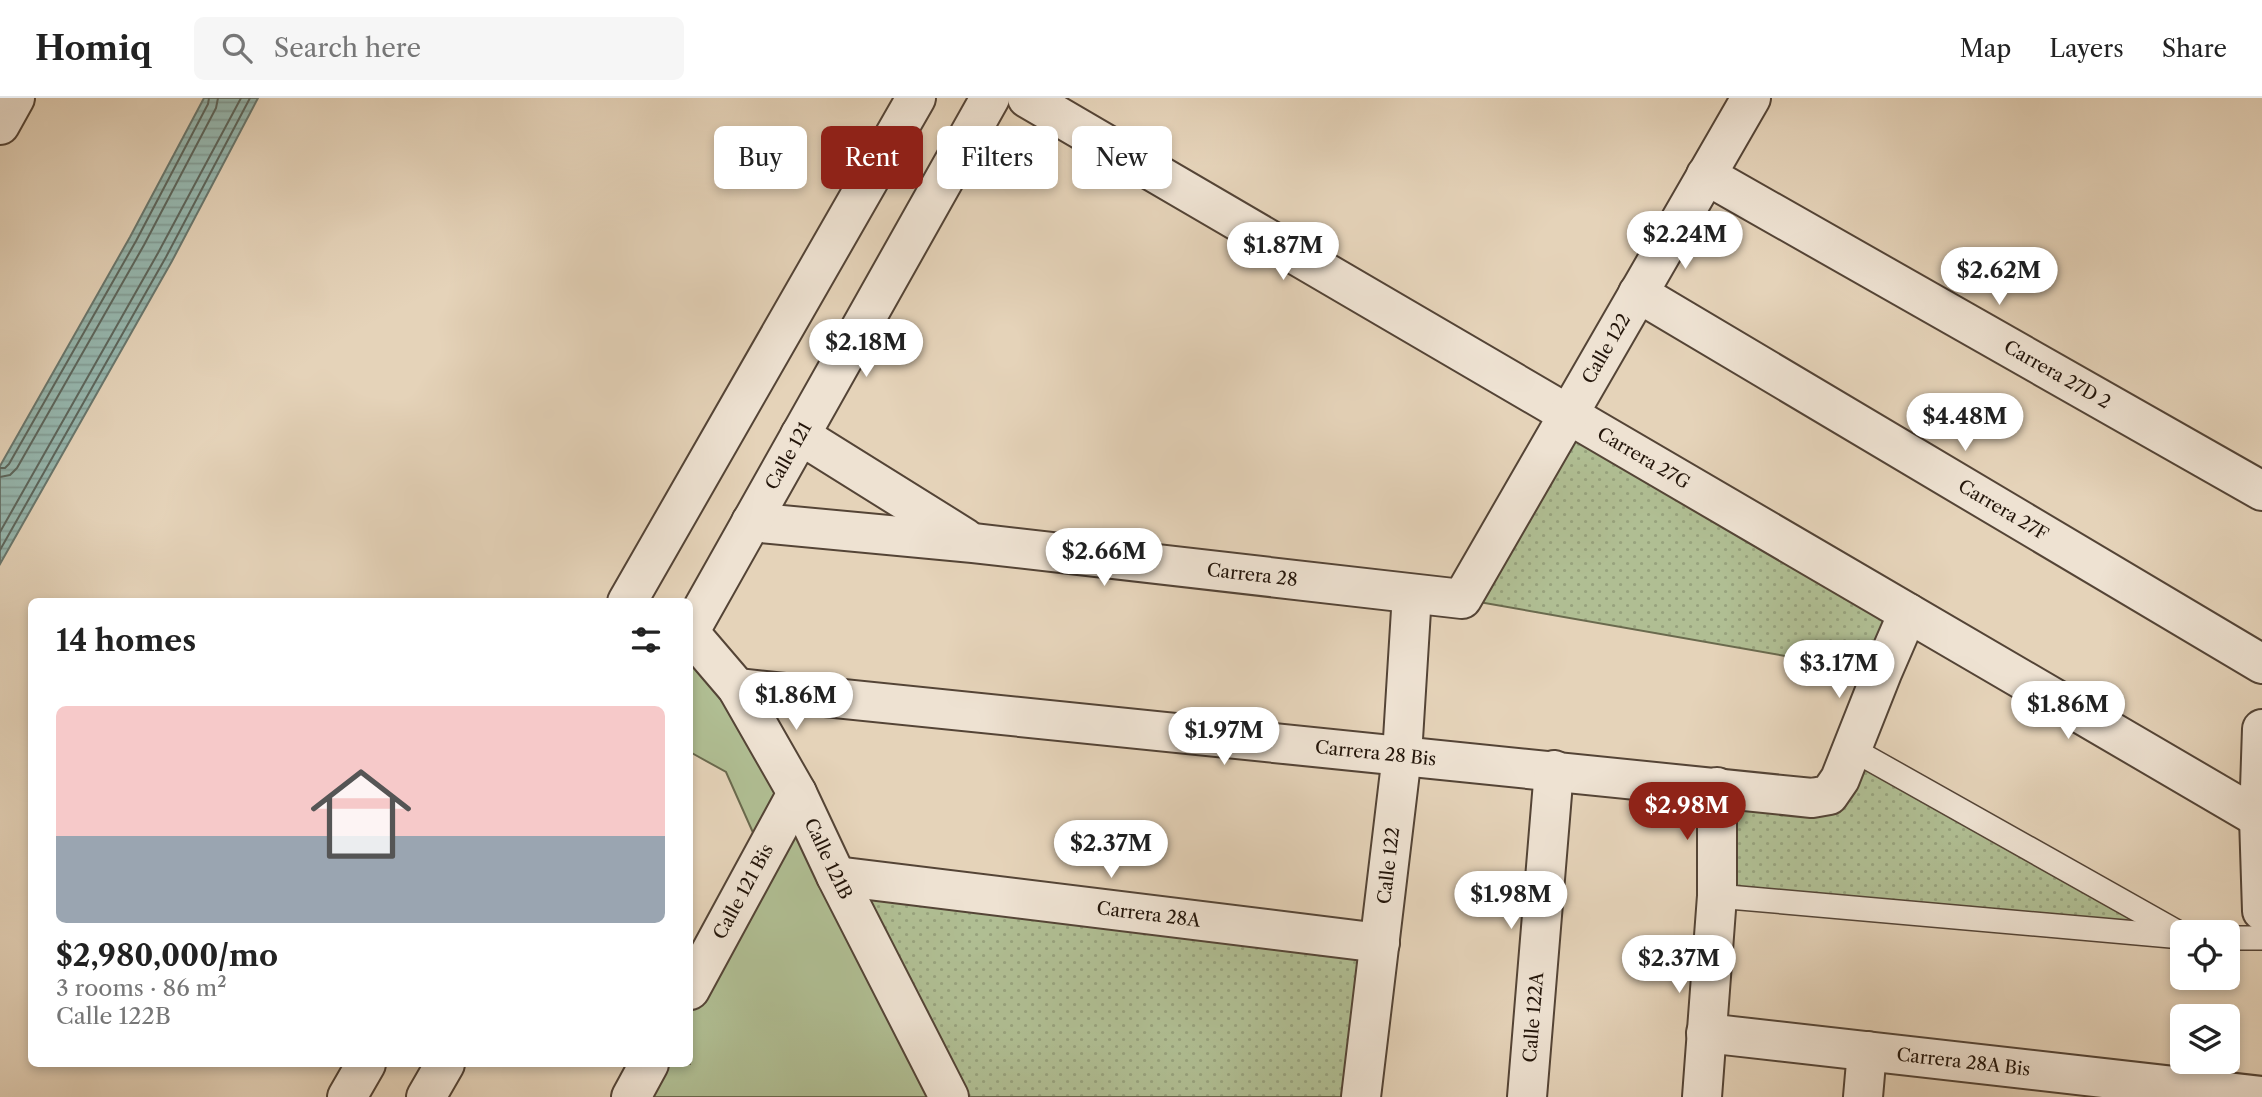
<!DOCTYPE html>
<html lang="en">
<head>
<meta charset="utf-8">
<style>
	:root { --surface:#fff; --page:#f6f6f6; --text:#222; --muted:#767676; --line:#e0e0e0; --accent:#8f2418 }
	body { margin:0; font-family:"Libre Caslon Text",serif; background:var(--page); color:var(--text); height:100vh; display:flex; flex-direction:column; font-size:26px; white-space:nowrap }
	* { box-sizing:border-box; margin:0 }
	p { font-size:23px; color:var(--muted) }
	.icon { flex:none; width:38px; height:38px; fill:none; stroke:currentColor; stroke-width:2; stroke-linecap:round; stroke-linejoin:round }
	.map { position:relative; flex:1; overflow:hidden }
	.side { position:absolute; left:28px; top:500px; width:665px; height:469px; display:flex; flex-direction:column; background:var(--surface); border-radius:10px; box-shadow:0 4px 10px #0003 }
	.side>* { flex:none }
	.hud { position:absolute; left:714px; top:28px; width:665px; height:63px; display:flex; gap:14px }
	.tools { position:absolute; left:2170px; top:822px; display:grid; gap:14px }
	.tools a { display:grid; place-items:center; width:70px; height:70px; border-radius:10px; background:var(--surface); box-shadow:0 4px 10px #0003; font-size:35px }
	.price { position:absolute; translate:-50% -60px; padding:0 16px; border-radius:24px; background:#fff; color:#222; font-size:23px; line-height:46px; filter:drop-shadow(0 2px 4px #0008) }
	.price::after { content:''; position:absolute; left:50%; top:42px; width:21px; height:16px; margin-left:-10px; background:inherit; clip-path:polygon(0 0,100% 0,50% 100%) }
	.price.selected { background:var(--accent); color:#fff }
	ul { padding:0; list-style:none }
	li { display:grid; align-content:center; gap:14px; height:371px; padding:0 28px }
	li span { display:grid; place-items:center; height:217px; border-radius:10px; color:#555 }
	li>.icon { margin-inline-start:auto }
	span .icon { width:126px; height:126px; fill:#fffc; stroke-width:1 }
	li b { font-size:30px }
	h2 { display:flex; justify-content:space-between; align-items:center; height:84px; padding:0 28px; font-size:30px }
	.tag { padding:0 24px; border-radius:10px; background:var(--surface); box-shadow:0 4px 10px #0003; font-size:24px; line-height:63px }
	.tag.selected { background:var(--accent); color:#fff }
	header { display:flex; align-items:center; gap:42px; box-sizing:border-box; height:98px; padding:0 35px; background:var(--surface); border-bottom:2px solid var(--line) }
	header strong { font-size:33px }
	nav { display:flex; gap:38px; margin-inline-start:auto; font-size:24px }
	.search { width:490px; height:63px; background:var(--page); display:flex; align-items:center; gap:18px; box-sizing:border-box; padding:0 24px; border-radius:10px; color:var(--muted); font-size:26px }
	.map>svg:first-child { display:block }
	.grass { fill:#b0be93; stroke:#6a6a4e; stroke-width:2 }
	.park { fill:url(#park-dots); stroke:#6a6a4e; stroke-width:2 }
	.water { fill:url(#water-rules); stroke:#68776e; stroke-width:2 }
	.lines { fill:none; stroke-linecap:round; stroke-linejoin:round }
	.shore { stroke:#5c665d; stroke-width:2 }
	.service-casing { stroke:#544436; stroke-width:26 }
	.minor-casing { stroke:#544436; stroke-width:42 }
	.tertiary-casing { stroke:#544436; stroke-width:42 }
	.service { stroke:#eee2d2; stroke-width:23 }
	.minor { stroke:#eee2d2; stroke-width:38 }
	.tertiary { stroke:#eee2d2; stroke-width:38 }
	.labels { text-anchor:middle; stroke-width:7; stroke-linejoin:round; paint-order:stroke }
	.street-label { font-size:18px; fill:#23150a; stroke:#eee2d2 }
</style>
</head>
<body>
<header>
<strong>Homiq</strong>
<div class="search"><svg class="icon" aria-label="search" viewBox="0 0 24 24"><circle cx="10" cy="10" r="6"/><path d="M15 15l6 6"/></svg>Search here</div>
<nav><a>Map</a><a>Layers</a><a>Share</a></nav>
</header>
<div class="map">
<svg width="2262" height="999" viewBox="0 0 2262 999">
	<defs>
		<pattern id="park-dots" width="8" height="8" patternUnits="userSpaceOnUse" patternTransform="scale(1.75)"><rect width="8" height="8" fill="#b0be93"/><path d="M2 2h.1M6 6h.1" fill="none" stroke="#97a27d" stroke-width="1.8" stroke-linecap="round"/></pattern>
		<pattern id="water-rules" width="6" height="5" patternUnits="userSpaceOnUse" patternTransform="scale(1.75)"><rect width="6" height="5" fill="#96b8b0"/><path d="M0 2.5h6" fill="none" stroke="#819d96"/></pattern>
	</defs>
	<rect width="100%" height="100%" fill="#e5d3b9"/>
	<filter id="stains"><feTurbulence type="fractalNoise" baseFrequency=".00286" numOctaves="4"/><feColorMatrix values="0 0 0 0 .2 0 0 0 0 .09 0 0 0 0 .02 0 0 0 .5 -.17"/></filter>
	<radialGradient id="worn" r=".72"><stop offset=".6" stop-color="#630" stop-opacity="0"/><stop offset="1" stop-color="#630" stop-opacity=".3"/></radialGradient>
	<path class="grass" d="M690,535l257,464h-316l18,-33h41v-74l73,-135 -37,-83 -36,-20z"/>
	<g class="park">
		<path d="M1568,316l340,199 -26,60 -420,-74z"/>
		<path d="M1852,651l330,186 -465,-39v-109l95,11z"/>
		<path d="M836,778l544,67 -19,154h-412z"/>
	</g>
	<path class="water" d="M204,0h54l-86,163 -172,303v-98l130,-229z"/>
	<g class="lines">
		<g class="shore">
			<path d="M0,370h5l4,-4 127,-223 72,-137 1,-6"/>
			<path d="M0,379l10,-2 7,-7 127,-223 72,-137 2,-10"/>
			<path d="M0,434l158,-279 83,-155"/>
			<path d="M0,452l166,-293 84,-159"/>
		</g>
		<g class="service-casing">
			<g id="service">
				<path d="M1852,651l327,184"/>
				<path d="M1717,798l465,41"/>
				<path d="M2228,840h34"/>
			</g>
		</g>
		<g class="minor-casing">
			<g id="minor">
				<path id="s1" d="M1027,0l1232,720"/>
				<path d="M0,27l15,-27"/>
				<path id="s2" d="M1706,77l556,316"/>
				<path id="s3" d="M1638,195l624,371"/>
				<path d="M800,337l165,103"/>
				<path id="s4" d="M751,424l222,21 489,56 289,-501"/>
				<path id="s5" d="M690,535l47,55 60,105 39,83 113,221"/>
				<path id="s6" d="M737,590l1075,110 17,-3 11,-16 42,-106 26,-60"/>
				<path id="s7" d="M836,778l544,67"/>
				<path id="s8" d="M690,892l107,-197"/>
				<path id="s9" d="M1706,935l556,63"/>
				<path d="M631,999l18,-33"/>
				<path id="s10" d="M1361,999l41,-342 10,-161"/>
				<path id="s11" d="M1527,999l27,-327"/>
				<path d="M1702,999l15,-201v-109"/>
				<path d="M1863,999l4,-46"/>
			</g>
		</g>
		<g class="tertiary-casing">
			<g id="tertiary">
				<path d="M627,504l289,-504"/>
				<path id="s12" d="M690,533l300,-533"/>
				<path d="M2262,631l-3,89 3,93"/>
				<path d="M347,999l19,-33"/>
				<path d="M426,999l19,-33"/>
			</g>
		</g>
		<use href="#service" class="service"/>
		<use href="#minor" class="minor"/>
		<use href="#tertiary" class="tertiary"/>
	</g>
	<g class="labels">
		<g class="street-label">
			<text dy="6" stroke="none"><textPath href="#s4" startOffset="1004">Calle 122</textPath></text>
			<text dy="6" stroke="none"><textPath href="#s2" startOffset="404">Carrera 27D 2</textPath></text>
			<text dy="6" stroke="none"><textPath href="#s12" startOffset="201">Calle 121</textPath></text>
			<text dy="6" stroke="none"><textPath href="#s1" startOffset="714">Carrera 27G</textPath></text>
			<text dy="6" stroke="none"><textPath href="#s3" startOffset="425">Carrera 27F</textPath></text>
			<text dy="6" stroke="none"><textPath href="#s4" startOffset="504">Carrera 28</textPath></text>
			<text dy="6" stroke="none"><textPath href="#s6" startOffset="642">Carrera 28 Bis</textPath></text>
			<text dy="6" stroke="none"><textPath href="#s5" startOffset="266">Calle 121B</textPath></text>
			<text dy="6" stroke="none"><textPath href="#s10" startOffset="233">Calle 122</textPath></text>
			<text dy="6" stroke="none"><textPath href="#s8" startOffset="112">Calle 121 Bis</textPath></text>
			<text dy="6" stroke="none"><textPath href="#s7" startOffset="315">Carrera 28A</textPath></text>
			<text dy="6" stroke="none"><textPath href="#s11" startOffset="80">Calle 122A</textPath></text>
			<text dy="6" stroke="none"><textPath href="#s9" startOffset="259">Carrera 28A Bis</textPath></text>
		</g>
	</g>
	<rect width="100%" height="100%" filter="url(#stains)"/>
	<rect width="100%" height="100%" fill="url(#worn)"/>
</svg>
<div class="tools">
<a><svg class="icon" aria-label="locate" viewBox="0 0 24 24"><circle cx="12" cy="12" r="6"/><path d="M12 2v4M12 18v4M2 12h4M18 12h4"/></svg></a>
<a><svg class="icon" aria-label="layers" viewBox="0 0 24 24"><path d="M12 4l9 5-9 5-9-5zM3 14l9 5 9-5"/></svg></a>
</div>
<b class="price" style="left:1685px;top:173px">$2.24M</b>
<b class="price" style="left:1283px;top:184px">$1.87M</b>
<b class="price" style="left:1999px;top:209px">$2.62M</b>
<b class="price" style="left:866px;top:281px">$2.18M</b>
<b class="price" style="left:1965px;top:355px">$4.48M</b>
<b class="price" style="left:1104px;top:490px">$2.66M</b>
<b class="price" style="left:1839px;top:602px">$3.17M</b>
<b class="price" style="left:796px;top:634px">$1.86M</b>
<b class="price" style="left:2068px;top:643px">$1.86M</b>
<b class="price" style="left:1224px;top:669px">$1.97M</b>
<b class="price selected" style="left:1687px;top:744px">$2.98M</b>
<b class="price" style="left:1111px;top:782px">$2.37M</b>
<b class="price" style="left:1511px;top:833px">$1.98M</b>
<b class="price" style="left:1679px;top:897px">$2.37M</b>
<div class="hud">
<a class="tag">Buy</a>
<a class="tag selected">Rent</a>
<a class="tag">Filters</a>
<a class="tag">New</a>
</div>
<section class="side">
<h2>14 homes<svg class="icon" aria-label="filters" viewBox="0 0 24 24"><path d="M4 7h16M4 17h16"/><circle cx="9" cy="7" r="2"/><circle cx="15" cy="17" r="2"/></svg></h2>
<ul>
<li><span style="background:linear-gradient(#f6c9c9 60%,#9aa5b1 0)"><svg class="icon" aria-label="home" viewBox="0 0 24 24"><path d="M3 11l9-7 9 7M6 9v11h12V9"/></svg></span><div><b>$2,980,000/mo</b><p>3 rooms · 86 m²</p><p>Calle 122B</p></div></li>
</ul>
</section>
</div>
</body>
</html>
